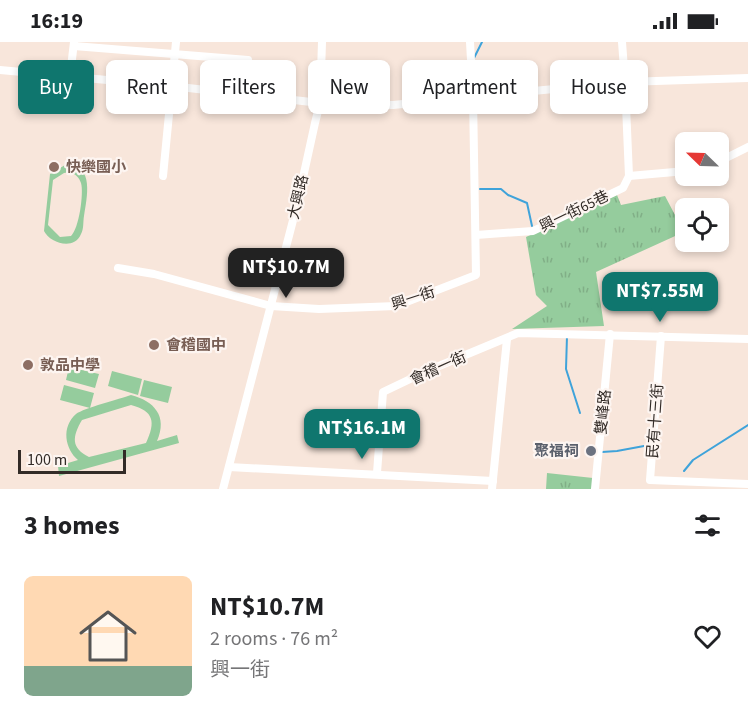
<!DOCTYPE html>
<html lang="en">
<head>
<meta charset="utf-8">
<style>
	:root { --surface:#fff; --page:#f6f6f6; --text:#202124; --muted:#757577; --line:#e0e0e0; --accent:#0f766e }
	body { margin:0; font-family:"Source Sans 3","Noto Sans TC",sans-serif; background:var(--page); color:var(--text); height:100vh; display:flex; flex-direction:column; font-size:22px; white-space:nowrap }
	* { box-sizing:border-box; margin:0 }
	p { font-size:20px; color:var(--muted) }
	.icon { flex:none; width:33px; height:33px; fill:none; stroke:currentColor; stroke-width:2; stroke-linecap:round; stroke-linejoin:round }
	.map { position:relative; height:447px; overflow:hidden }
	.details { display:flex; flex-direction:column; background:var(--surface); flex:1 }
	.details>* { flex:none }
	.guide { position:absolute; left:18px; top:18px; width:712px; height:54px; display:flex; gap:12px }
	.needle { width:39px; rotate:293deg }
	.tools { position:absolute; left:675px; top:90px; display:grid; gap:12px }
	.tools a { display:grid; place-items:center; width:54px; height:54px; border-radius:9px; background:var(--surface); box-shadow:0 3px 9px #0003; font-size:30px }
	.scale { position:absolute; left:18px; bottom:15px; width:108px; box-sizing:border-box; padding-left:6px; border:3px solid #322b27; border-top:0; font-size:16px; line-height:21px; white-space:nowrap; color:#322b27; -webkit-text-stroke:4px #fdf5f1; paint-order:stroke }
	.price { position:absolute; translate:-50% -51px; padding:0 14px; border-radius:12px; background:var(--accent); color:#fff; font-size:20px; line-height:39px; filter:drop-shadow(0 2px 3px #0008) }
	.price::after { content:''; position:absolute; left:50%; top:36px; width:18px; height:14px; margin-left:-9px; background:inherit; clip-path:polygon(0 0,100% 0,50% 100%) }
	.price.selected { background:#222; color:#fff }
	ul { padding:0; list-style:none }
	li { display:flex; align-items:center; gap:18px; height:150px; padding:0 24px }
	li+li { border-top:2px solid var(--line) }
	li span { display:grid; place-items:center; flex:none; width:168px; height:120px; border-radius:9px; color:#555 }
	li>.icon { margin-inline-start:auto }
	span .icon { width:72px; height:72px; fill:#fffc; stroke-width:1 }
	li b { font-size:26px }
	h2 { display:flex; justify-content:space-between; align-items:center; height:72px; padding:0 24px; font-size:26px }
	.chip { padding:0 21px; border-radius:9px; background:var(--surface); box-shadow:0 3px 9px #0003; font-size:21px; line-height:54px }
	.chip.selected { background:var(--accent); color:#fff }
	.status { display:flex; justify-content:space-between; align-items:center; height:42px; padding:0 30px; background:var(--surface); direction:ltr }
	.status svg { height:16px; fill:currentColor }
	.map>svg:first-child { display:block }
	.grass { fill:#95cc9d; fill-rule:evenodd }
	.park { fill:url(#park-tufts) }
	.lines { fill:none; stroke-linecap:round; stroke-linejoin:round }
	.stream { stroke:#3fa3da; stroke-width:2 }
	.minor { stroke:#fff; stroke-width:8 }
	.education-dot { fill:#8d6e63; stroke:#fdf5f1; stroke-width:2 }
	.worship-dot { fill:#6b7280; stroke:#fdf5f1; stroke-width:2 }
	.labels { text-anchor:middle; stroke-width:4.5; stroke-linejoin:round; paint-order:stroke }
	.education-label { font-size:15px; font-weight:bold; fill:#785e54; stroke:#fdf5f1; text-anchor:start }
	.street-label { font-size:15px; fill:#322b27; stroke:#fdf5f1 }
	.worship-label { font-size:15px; font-weight:bold; fill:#5b616d; stroke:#fdf5f1; text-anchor:end }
</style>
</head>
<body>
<div class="status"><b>16:19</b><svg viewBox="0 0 49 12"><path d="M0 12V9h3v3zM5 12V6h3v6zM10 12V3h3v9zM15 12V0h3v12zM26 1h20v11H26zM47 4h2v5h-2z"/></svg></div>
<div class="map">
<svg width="748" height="447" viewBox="0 0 748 447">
	<defs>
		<pattern id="park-tufts" width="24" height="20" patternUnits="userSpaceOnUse" patternTransform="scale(1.5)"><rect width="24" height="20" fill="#95cc9d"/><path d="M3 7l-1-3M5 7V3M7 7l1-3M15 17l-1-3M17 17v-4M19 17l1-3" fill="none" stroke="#81af87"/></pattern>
	</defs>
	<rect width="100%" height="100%" fill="#f8e6db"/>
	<g class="grass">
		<path d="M65,123c30,-2 22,32 19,51 -1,5 0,13 -3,18 -7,17 -31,9 -37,-3l6,-57zM71,130c5,3 8,5 10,11 3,10 -2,46 -10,53l-11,1 -12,-12 5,-45 11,-7z"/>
		<path d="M69,325l30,7 -4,14 -29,-8z"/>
		<path d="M112,329l30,8 -4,16 -30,-9z"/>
		<path d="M144,338l28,7 -4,16 -28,-7z"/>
		<path d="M64,343l30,8 -4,15 -30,-8z"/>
		<path d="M131,353c23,6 37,21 26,46l20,-6 2,8 -120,33 -1,-10 20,-6c-13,-11 -17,-33 -2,-46 8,-6 44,-15 55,-19zM131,363c23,6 25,17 15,38l-57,14c-18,-9 -17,-20 -7,-37z"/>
	</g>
	<g class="park">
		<path d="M617,153l4,10 44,-9 19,36 -88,40 8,54 -92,3 35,-23 -11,-11 -10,-58z"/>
		<path d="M547,431l46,5 -1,11h-46z"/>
	</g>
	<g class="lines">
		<g class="stream">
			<path d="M474,16l8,-16"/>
			<path d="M480,147h21l7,6 19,8 5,23"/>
			<path d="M567,294l-1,33 14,44"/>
			<path d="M602,410l15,-1 27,-5"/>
			<path d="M684,429l9,-11 55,-35"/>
		</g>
		<g class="minor">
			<path d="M74,4l174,14 -2,35"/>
			<path d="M0,28l171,16 149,17 73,2 232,-23 123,-4"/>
			<path d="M70,34l4,-34"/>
			<path d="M718,120l30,-15"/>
			<path d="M163,134l13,-134"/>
			<path d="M629,134l57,-5"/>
			<path d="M476,193l57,-4 90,-43 6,-12 -4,-94 -3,-40"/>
			<path d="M118,226l36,6 117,32 48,3 77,-3 80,-31 -3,-179 -3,-54"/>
			<path d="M661,294l-11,144 98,4"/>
			<path d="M229,425l264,14"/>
			<path d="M377,431l6,-81 44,-21 91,-38 230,6"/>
			<path d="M223,447l74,-284 18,-82 5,-20 2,-61"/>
			<path d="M492,447l15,-150"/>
			<path d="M595,447l15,-155"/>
		</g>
	</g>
	<g class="education-dot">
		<circle cx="54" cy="125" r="6"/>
		<circle cx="154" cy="303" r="6"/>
		<circle cx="28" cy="323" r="6"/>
	</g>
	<circle class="worship-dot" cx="591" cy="409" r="6"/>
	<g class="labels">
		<g class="education-label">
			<text x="66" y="130">快樂國小</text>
			<text x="166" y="308">會稽國中</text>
			<text x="40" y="328">敦品中學</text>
		</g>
		<g class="street-label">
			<text transform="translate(298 155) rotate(-77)" y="5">大興路</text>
			<text transform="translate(574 169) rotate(-26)" y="5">興一街65巷</text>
			<text transform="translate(413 256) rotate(-18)" y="5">興一街</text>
			<text transform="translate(438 326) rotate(-24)" y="5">會稽一街</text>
			<text transform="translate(603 370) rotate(-84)" y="5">雙峰路</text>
			<text transform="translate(655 379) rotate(-86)" y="5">民有十三街</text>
		</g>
		<g class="worship-label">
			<text x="579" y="414">聚福祠</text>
		</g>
	</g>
</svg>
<div class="tools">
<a><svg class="needle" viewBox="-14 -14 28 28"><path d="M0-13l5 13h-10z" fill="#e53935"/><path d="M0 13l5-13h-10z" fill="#757577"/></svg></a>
<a><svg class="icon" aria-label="locate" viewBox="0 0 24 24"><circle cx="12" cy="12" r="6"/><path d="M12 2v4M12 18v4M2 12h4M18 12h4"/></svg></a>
</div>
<div class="scale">100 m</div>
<b class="price selected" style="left:286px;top:257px">NT$10.7M</b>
<b class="price" style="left:660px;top:281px">NT$7.55M</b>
<b class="price" style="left:362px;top:418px">NT$16.1M</b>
<div class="guide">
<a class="chip selected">Buy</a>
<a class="chip">Rent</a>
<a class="chip">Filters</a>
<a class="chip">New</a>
<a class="chip">Apartment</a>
<a class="chip">House</a>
</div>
</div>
<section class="details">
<h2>3 homes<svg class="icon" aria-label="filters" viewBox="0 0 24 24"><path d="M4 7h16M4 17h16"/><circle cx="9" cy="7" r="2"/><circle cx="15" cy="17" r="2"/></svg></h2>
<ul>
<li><span style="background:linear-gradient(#ffd9b3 75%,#7fa58c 0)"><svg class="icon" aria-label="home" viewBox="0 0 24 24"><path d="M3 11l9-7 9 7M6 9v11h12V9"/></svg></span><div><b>NT$10.7M</b><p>2 rooms · 76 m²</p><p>興一街</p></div><svg class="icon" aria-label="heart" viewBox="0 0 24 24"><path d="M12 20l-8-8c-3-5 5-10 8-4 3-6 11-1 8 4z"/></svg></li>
</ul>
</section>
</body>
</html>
